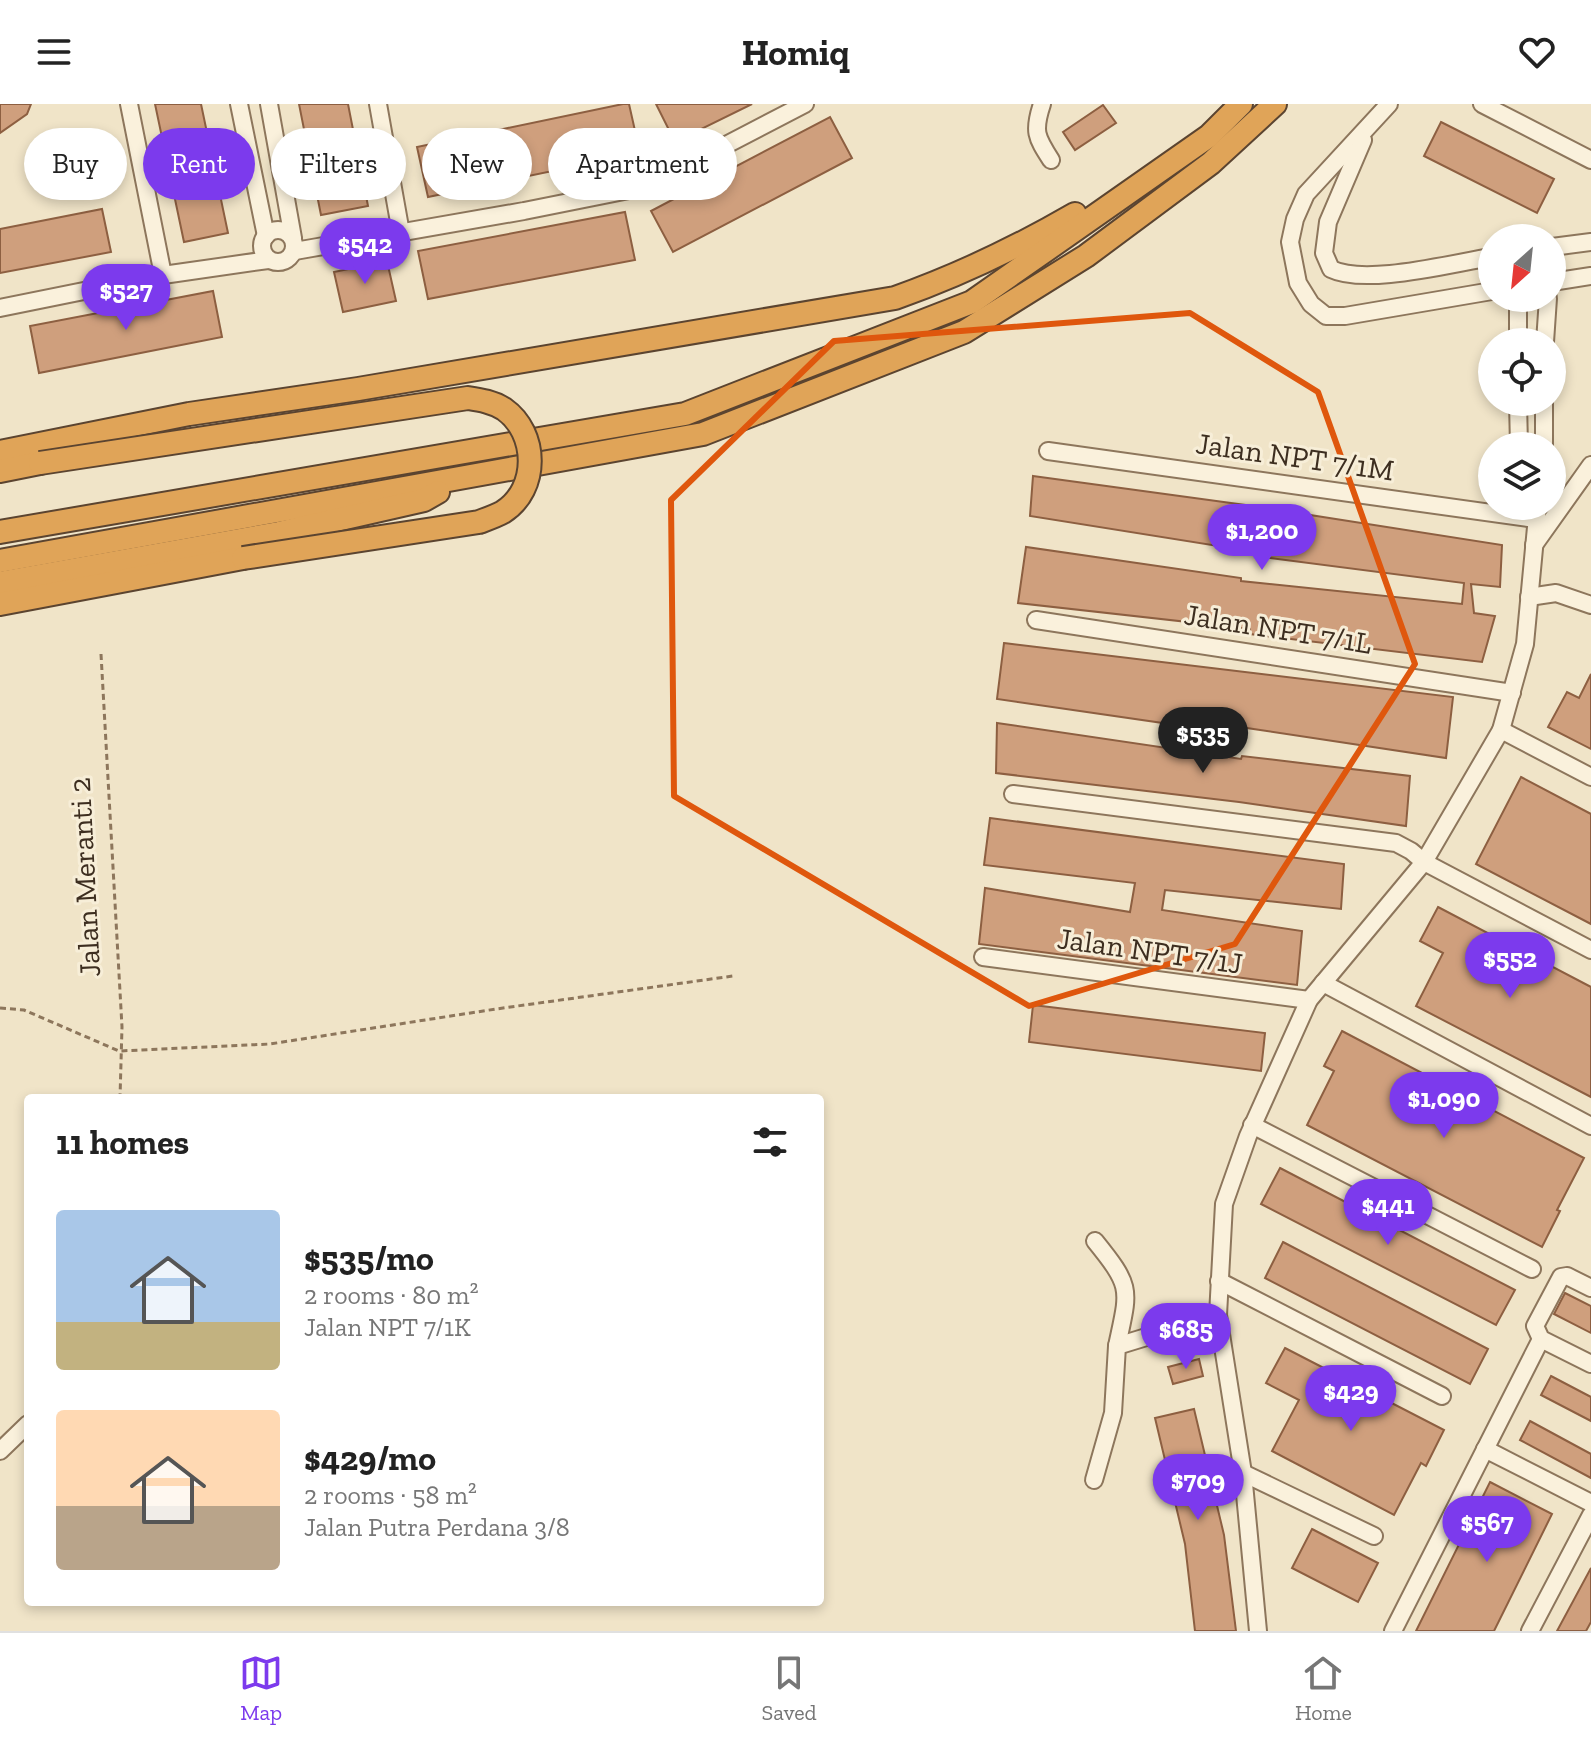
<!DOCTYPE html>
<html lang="en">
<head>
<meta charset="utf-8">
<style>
	:root { --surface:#fff; --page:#f6f6f6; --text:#222; --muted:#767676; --line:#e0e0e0; --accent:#7c3aed }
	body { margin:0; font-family:"Zilla Slab",serif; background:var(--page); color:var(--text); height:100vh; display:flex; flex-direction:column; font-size:30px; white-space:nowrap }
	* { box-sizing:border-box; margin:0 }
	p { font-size:26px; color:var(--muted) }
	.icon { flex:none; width:44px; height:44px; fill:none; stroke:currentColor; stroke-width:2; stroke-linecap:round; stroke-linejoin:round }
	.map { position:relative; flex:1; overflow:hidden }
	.details { position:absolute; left:24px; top:990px; width:800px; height:512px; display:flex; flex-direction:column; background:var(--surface); border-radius:8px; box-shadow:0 4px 12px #0003 }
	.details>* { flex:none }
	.top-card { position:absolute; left:24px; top:24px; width:800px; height:72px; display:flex; gap:16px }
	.needle { width:52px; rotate:207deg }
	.buttons { position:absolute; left:1478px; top:120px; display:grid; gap:16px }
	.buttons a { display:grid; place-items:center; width:88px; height:88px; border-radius:50%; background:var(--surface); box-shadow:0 4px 12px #0003; font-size:40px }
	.price { position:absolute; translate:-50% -68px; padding:0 18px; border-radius:28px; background:var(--accent); color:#fff; font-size:26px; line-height:52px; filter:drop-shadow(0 2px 4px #0008) }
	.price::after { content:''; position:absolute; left:50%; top:48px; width:24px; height:18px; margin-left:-12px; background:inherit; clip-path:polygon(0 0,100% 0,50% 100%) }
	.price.current { background:#222; color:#fff }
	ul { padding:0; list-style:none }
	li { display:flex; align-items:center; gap:24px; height:200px; padding:0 32px }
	li span { display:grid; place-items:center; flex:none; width:224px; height:160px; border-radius:8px; color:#555 }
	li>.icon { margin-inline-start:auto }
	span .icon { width:96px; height:96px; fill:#fffc; stroke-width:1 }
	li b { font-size:34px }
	h2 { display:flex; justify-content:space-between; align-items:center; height:96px; padding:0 32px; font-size:34px }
	.tag { padding:0 28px; border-radius:36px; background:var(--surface); box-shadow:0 4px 12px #0003; font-size:28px; line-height:72px }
	.tag.current { background:var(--accent); color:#fff }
	header { display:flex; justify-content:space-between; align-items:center; height:104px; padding:0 32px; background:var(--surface); font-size:36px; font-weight:700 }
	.tabs { display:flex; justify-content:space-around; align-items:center; height:112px; border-top:2px solid var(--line); background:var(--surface); font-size:22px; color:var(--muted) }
	.tabs a { display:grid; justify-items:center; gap:4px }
	.tabs .current { color:var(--accent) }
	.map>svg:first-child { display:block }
	.building { fill:#cf9f7d; stroke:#8d5f41; stroke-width:2 }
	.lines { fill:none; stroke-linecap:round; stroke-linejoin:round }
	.minor-casing { stroke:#8d765c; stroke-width:20 }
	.highway-casing { stroke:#5b4430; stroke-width:26 }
	.path { stroke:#8d765c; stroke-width:3; stroke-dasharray:6 4; stroke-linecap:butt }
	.minor { stroke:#faf1dc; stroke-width:16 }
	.highway { stroke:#e0a458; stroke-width:22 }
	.highway-bridge-casing { stroke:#5b4430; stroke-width:26; stroke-linecap:butt }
	.highway-bridge { stroke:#e0a458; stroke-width:22 }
	.marked { fill:none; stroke:#df570d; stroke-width:6; stroke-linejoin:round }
	.labels { text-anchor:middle; stroke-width:6; stroke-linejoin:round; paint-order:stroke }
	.street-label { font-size:30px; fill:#3d2e20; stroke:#f7eed8 }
</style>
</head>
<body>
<header><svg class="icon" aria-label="menu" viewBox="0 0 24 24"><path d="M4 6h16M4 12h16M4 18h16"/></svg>Homiq<svg class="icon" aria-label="heart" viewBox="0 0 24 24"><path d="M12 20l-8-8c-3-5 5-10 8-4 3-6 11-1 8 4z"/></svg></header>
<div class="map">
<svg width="1591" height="1527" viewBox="0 0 1591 1527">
	<rect width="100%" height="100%" fill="#f0e4c8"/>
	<g class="building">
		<path d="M0,0h31l-4,10 -27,19z"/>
		<path d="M155,0h46l27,129 -44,9z"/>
		<path d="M299,0h49l20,102 -47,9z"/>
		<path d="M623,0h6l11,49 -18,4 -12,-22 5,23 -187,39 -11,-50z"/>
		<path d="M656,0h96l-77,38z"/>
		<path d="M1103,1l13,18 -41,27 -12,-18z"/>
		<path d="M830,13l22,41 -179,94 -22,-41z"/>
		<path d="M1441,18l113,57 -17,34 -113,-57z"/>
		<path d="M102,105l9,43 -111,21v-44z"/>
		<path d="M625,108l10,48 -207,39 -10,-48z"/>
		<path d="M387,157l9,40 -53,11 -9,-40z"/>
		<path d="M213,187l9,46 -183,36 -9,-47z"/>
		<path d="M1033,372l220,30 249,39 -2,42 -29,-3 3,29 21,3 -13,46 -232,-28v-5l-232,-26 8,-56 215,31v3l221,23 2,-21 -209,-27 1,-4 -226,-36z"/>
		<path d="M1004,539l449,54 -7,61 -213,-32 -1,7 -235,-34z"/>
		<path d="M1591,570v75l-43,-22 19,-35 12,6z"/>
		<path d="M997,619l244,36 1,-3 168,20 -4,50 -167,-24 -243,-29z"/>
		<path d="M1521,673l70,37v110l-115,-60z"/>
		<path d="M990,714l354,46 -3,45 -176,-19 -3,20 140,21 -5,54 -318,-41 6,-56 145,24 5,-29 -151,-18z"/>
		<path d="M1438,803l153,80v110l-175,-91 27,-53 -23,-12z"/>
		<path d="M1033,901l232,28 -4,38 -232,-29z"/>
		<path d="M1342,927l242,127 -27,52 3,1 -18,36 -235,-122 27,-54 -10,-5z"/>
		<path d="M1280,1064l235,122 -19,35 -235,-121z"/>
		<path d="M1283,1138l205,107 -18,35 -205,-106z"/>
		<path d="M1565,1189l26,13v27l-37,-19z"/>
		<path d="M1285,1244l159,82 -18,36 -5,-3 -27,52 -122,-64 27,-51 -33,-17z"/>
		<path d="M1199,1255l4,17 -30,8 -5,-17z"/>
		<path d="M1551,1272l40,21v24l-50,-26z"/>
		<path d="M1194,1305l30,126 12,96h-41l-10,-87 -30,-126z"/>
		<path d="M1530,1317l61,33v24l-71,-38z"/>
		<path d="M1490,1378l62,32 -58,117h-78z"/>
		<path d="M1312,1425l66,34 -20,39 -66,-34z"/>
		<path d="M1591,1464v54l-5,9h-29z"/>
	</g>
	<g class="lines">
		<g class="minor-casing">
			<g id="minor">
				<path d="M129,0l34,171"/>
				<path d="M239,0l27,132"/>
				<path d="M269,0l24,134"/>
				<path d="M378,0l23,129"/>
				<path d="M1042,0c-9,27 -6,33 9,56"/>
				<path d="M1389,0l-83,90 -11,25 -5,23 8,41 13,21 15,12h19l147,-25"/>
				<path d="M1482,0l109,56"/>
				<path d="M1363,36l-35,82 -4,31 7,16c35,17 121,-6 161,-12"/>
				<circle cx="278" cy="142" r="16"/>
				<path d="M1552,143l39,-5"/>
				<path d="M295,147l229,-40 115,-23 12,-4 154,-80"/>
				<path d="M1552,178l39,-6"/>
				<path d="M1518,194v44"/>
				<path d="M0,204l163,-33 105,-15"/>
				<path d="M1545,238l3,-44"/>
				<path d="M1518,298l1,44"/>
				<path d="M1544,342v-44"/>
				<path d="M1048,347l487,68"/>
				<path d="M1534,441l57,-80"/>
				<path d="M1529,493l27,-4 35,12"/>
				<path d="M1036,516l476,73"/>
				<path d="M1501,626l90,47"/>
				<path d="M1013,690l383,49 15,8 13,11 167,88"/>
				<path d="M983,853l326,43"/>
				<path d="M1323,879l268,143"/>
				<path d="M1252,1021l280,144"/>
				<path d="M1095,1137c38,47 34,48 22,105"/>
				<path d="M1219,1177l223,115"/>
				<path d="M1591,1184l-24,-12 -6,1 -26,49 6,13 50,25"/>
				<path d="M1485,1345l106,54"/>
				<path d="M0,1347l28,-27"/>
				<path d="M1243,1369l131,63"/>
				<path d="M1094,1376l19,-67 4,-67 101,-31"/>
				<path d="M1258,1527l-15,-158 -25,-158 6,-111 24,-68 61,-136 115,-138 77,-132 24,-86 13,-138"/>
				<path d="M1393,1527l148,-292"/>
				<path d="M1530,1527l61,-116"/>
			</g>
		</g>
		<g class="highway-casing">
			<g id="highway">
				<path d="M0,348l189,-38 169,-25 537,-91c62,-22 123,-51 180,-84"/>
				<path d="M0,367l40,-8"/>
				<path d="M0,428l685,-118 287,-112 237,-166 32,-32"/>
				<path d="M0,457l703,-127 261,-102 122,-76 125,-93 64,-59"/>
				<path d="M0,479l279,-50 145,-33 14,-8"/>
				<path d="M0,500l243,-46"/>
			</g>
		</g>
		<g class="path">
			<path d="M101,550l21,373 -2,71"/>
			<path d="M0,904l24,2 95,41 151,-7 226,-35 237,-33"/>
		</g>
		<use href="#minor" class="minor"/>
		<use href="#highway" class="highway"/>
		<g class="highway-bridge-casing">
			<path id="highway-bridge" d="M40,359l428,-65c13,2 25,4 36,11 34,24 35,80 -1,103 -7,4 -16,7 -24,10l-236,36"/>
		</g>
		<use href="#highway-bridge" class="highway-bridge"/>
	</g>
	<path class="marked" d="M1190,209l128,79 97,272 -180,280 -206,62 -355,-210 -3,-296 163,-159z"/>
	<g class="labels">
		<g class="street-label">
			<text transform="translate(1295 353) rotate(8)" y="10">Jalan NPT 7/1M</text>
			<text transform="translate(1278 525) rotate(9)" y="10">Jalan NPT 7/1L</text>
			<text transform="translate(85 773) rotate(-93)" y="10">Jalan Meranti 2</text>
			<text transform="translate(1150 847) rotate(8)" y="10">Jalan NPT 7/1J</text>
		</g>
	</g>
</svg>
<div class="buttons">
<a><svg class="needle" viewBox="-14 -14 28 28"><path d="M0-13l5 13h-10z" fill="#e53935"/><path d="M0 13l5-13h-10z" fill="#767676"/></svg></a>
<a><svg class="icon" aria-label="locate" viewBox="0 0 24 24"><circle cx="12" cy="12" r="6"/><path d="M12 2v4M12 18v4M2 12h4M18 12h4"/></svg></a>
<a><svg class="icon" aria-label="layers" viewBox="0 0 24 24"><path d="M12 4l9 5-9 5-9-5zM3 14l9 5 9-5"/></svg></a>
</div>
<b class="price" style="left:365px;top:182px">$542</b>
<b class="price" style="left:126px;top:228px">$527</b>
<b class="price" style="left:1262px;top:468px">$1,200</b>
<b class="price current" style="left:1203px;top:671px">$535</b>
<b class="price" style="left:1510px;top:896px">$552</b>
<b class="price" style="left:1444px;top:1036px">$1,090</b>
<b class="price" style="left:1388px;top:1143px">$441</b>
<b class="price" style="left:1186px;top:1267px">$685</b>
<b class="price" style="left:1351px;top:1329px">$429</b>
<b class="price" style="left:1198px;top:1418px">$709</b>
<b class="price" style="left:1487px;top:1460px">$567</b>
<div class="top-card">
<a class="tag">Buy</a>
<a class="tag current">Rent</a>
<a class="tag">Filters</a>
<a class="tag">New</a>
<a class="tag">Apartment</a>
</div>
<section class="details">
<h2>11 homes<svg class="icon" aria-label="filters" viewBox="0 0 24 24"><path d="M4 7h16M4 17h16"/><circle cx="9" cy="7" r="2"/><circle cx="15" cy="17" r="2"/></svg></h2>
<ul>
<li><span style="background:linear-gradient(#a9c7e8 70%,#c2b280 0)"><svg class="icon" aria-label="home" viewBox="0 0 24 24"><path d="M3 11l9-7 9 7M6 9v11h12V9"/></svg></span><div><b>$535/mo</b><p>2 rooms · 80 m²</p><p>Jalan NPT 7/1K</p></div></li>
<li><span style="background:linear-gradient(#ffd9b3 60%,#b9a48a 0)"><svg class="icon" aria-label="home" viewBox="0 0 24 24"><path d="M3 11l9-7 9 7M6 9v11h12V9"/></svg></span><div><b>$429/mo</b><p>2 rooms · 58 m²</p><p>Jalan Putra Perdana 3/8</p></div></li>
</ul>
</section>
</div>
<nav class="tabs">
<a class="current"><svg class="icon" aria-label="map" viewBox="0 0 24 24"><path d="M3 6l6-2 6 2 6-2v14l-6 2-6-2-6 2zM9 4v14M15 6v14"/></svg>Map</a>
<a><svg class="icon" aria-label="saved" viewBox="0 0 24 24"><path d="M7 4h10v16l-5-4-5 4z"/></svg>Saved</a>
<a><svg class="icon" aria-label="home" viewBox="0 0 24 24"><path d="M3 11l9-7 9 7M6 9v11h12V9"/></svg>Home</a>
</nav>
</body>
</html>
